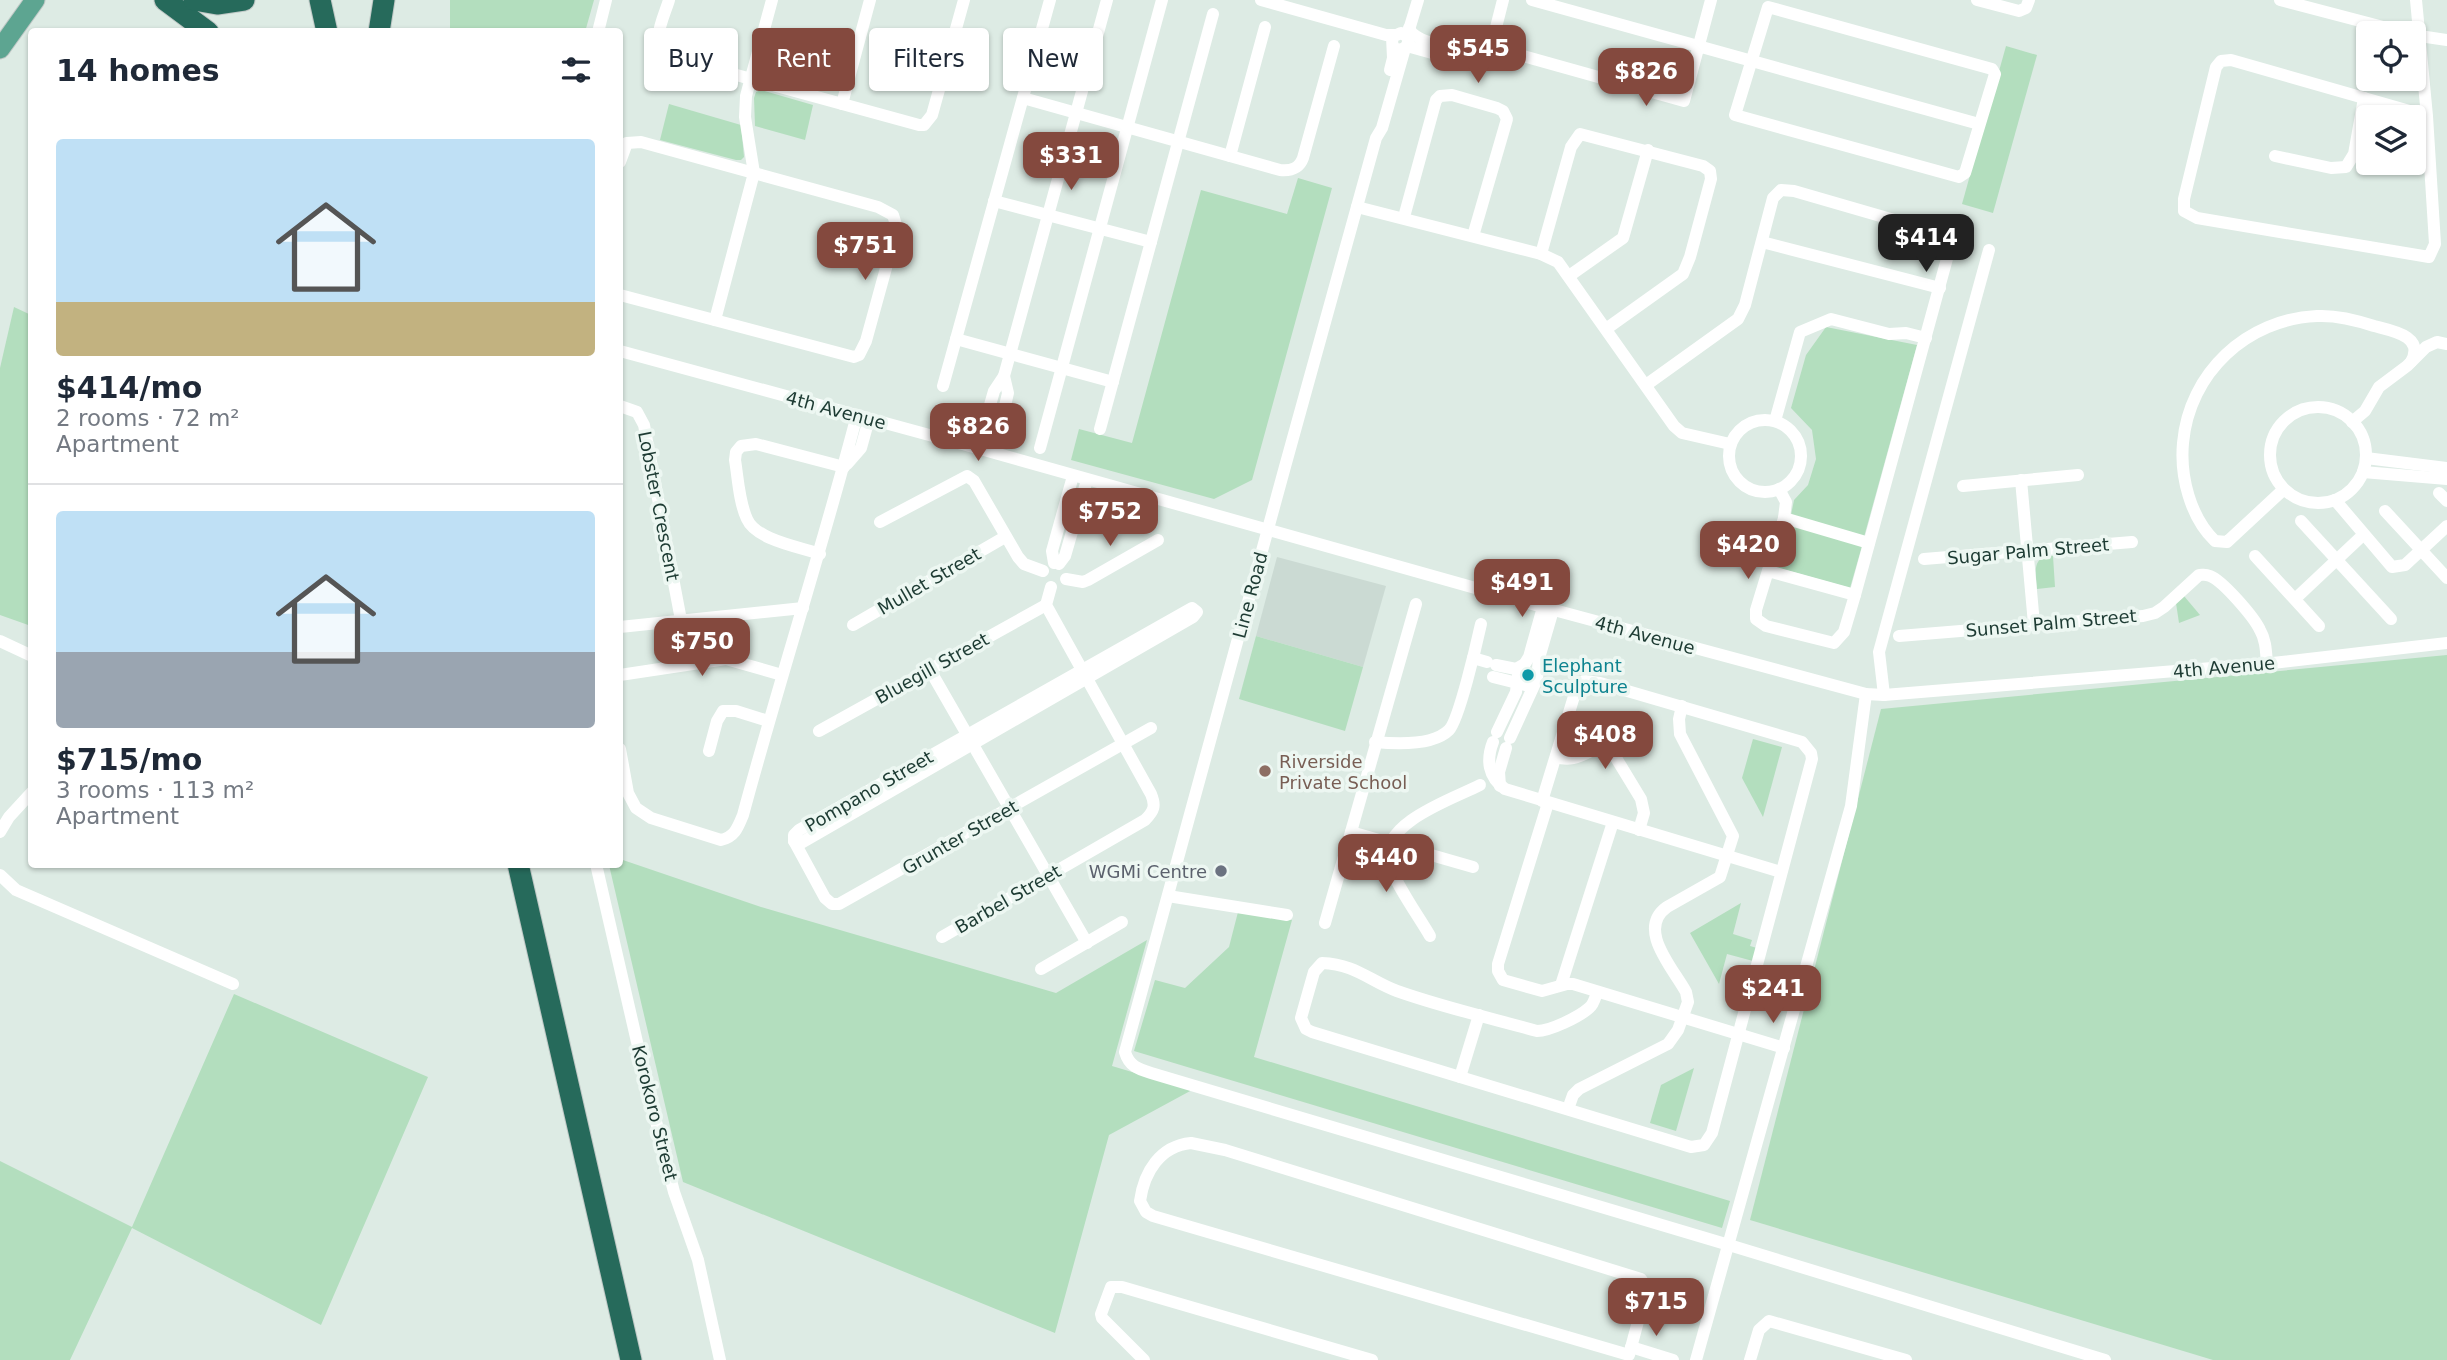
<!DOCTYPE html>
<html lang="en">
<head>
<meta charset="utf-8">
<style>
  :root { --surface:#fff; --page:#f2f2f3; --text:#1f2937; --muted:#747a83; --line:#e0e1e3; --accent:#84493e }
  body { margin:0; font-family:"DejaVu Sans",sans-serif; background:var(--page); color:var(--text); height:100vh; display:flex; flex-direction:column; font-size:26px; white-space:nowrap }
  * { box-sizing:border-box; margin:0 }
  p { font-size:23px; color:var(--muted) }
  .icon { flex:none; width:38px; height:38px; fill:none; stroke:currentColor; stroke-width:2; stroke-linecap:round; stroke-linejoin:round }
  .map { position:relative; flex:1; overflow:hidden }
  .drawer { position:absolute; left:28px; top:28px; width:595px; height:840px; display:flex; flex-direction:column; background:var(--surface); border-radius:7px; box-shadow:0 2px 5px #0004 }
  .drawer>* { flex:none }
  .banner { position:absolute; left:644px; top:28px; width:665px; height:63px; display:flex; gap:14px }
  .buttons { position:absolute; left:2356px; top:21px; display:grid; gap:14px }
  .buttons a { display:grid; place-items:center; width:70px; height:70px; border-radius:7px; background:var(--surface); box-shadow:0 2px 5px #0004; font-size:35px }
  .price { position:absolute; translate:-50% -60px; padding:0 16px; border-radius:14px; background:var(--accent); color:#fff; font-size:23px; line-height:46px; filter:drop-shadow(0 2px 4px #0008) }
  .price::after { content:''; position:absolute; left:50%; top:42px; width:21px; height:16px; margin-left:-10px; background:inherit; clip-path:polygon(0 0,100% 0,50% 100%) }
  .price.on { background:#222; color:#fff }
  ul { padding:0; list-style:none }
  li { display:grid; align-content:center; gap:14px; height:371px; padding:0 28px }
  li+li { border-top:2px solid var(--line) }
  li span { display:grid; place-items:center; height:217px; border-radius:7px; color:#555 }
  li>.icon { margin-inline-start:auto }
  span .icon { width:126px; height:126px; fill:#fffc; stroke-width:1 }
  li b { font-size:30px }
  h2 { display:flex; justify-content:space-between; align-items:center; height:84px; padding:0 28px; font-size:30px }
  .chip { padding:0 24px; border-radius:7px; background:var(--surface); box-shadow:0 2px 5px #0004; font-size:24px; line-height:63px }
  .chip.on { background:var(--accent); color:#fff }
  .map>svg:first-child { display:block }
  .built { fill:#cbdad3 }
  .green { fill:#b3debe }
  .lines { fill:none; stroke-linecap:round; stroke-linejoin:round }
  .primary-casing { stroke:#c0c8c6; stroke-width:21 }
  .highway-casing { stroke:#c0c8c6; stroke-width:23 }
  .street { stroke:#fff; stroke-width:12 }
  .primary { stroke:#5da591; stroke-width:19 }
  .highway { stroke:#266a5b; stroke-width:21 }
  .culture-dot { fill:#0f9aa8; stroke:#edf7f2; stroke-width:2.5 }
  .education-dot { fill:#8d6e63; stroke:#edf7f2; stroke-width:2.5 }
  .worship-dot { fill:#6b7280; stroke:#edf7f2; stroke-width:2.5 }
  .labels { text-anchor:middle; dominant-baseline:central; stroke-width:7; stroke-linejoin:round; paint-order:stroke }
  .street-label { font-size:18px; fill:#1d3b33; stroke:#edf7f2 }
  .culture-label { font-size:18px; fill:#0d838f; stroke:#edf7f2; text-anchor:start }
  .education-label { font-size:18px; fill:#785e54; stroke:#edf7f2; text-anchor:start }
  .worship-label { font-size:18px; fill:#5b616d; stroke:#edf7f2; text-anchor:end }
</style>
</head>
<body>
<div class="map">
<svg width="2447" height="1360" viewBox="0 0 2447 1360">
  <rect width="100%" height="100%" fill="#ddebe4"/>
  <polygon class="built" points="1277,557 1386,586 1363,667 1256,636"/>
  <g class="green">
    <polygon points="450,0 594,0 585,32 450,31"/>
    <polygon points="2006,46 2037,55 1993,213 1962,204"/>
    <polygon points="761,90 813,105 805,140 755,126 754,98 756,92"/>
    <polygon points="669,104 741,125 744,157 741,160 736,160 660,140"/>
    <polygon points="1298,178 1332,188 1252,480 1214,499 1071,460 1079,429 1132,443 1201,190 1287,214"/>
    <polygon points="14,307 31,315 31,626 0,615 0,368"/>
    <polygon points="1826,327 1917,345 1864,537 1791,515 1794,500 1808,485 1816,459 1812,430 1791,408 1806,355"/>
    <polygon points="1787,524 1862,546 1850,588 1775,567"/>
    <path d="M2053,556L2055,587L2037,589C2036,572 2031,556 2053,556Z"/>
    <polygon points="2184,596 2200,615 2179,623 2176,603"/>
    <polygon points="1256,636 1363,667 1345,731 1239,699"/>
    <polygon points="2447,655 2447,1360 2213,1360 1750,1220 1881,709"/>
    <polygon points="1753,739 1782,747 1763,817 1742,778"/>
    <polygon points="620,859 761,907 1056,993 1147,940 1112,1066 1192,1090 1109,1135 1055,1333 683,1182 609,865 620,864"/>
    <polygon points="1741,903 1733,934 1752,940 1750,946 1757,948 1753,961 1727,954 1719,984 1690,933"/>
    <polygon points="1238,912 1292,920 1254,1057 1730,1201 1722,1228 1134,1051 1155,980 1185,988 1229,947"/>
    <polygon points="234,994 428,1077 321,1325 132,1228 70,1360 0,1360 0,1161 132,1227"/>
    <polygon points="1694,1068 1676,1131 1650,1123 1661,1085"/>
  </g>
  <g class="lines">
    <g class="primary-casing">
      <polyline id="primary" points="0,49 35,0"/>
    </g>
    <g class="highway-casing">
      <g id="highway">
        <polyline points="165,0 208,32"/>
        <polyline points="194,0 217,4 244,0"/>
        <polyline points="320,0 327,32"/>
        <polyline points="379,32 384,0"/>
        <polyline points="518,864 631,1360"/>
      </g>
    </g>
    <g class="street">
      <path d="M669,0C664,17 649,44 667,56L919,125H924L932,115L964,0"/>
      <polyline points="1261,0 1386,35 1394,35"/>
      <polyline points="1532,0 1979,124"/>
      <polyline points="1977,0 2019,11 2026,8 2029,0"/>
      <polyline points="2280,0 2406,33"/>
      <polyline points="2416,0 2427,116 2435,244 2429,257 2197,218 2184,211 2184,199 2216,67 2221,61 2231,60 2427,116"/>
      <polygon points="1768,7 1992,69 1995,74 1965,173 1959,177 1735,115"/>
      <path d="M1409,28C1415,44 1454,47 1471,52"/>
      <polyline points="598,32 606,0"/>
      <polyline points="1408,33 1418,0"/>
      <polyline points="2413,35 2447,40"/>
      <polyline points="1407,46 1450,58 1491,47 1684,101 1711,0"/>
      <polyline points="1491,47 1503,0"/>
      <path d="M1405,48L1382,128L1376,138C1290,442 1210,748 1125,1052C1129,1066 1138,1069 1151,1073L1729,1245L2105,1360"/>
      <polyline points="1390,70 1393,58 1392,37 1401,33 1408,37 1408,43 1405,48 1399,50 1393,47"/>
      <path d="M1023,98L1280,170C1291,171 1299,169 1303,158L1334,46"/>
      <polyline points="842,104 870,0"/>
      <polyline points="1230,156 1265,27"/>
      <polyline points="2275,156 2331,168 2346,167 2354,154 2364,98"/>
      <polyline points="620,162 627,143 641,142 878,207 893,215 897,228 866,341 859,355 854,357 620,295"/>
      <polyline points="994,201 1151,242"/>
      <polyline points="1357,207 1541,254 1558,262 1674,426 1682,433 1730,444"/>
      <polyline points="1404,217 1436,100 1440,96 1452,95 1497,108 1503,111 1507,119 1473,236"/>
      <polyline points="1762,242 1940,288"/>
      <polyline points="1541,254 1571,147 1580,134 1703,166 1710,171 1711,179 1690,257 1683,274 1606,329"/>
      <polyline points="1569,276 1623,238 1648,150"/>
      <polyline points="715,320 754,173 745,117 746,96 772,0"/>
      <polyline points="956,339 1113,382"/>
      <polyline points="620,351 977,448 1543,607 1866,694 1884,695 2273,663 2447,643"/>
      <polyline points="1004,376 1008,393 1004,410"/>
      <polyline points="1646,385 1738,319 1745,305 1773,198 1781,190 1794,191 1946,235 1951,244 1855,595 1844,632 1834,643 1766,626 1756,619 1756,610 1784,518"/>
      <polyline points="943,386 1050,0"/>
      <polyline points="990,405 994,391 1004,376 1107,0"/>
      <polyline points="620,406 637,412 644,425 681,620"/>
      <circle cx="2318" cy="455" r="48"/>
      <circle cx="1765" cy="456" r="36"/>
      <polyline points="1775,421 1800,332 1831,319 1889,334 1906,333 1926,338"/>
      <polyline points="2352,422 2365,411 2379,387 2407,366 2426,347 2437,342 2447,344"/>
      <polyline points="1100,429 1213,14"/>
      <polyline points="977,448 987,414"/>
      <polyline points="1040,448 1162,0"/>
      <polyline points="993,452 1002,418"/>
      <polyline points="2366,458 2447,468"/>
      <polyline points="847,464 861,448 869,419"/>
      <polyline points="2363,472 2447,479"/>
      <polyline points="2021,480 2034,624"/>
      <polyline points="1963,486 2078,475"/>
      <polyline points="1779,489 1786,502 1784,518 1869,543"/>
      <path d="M2283,490L2227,542L2215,541C2190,517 2180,476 2183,443C2189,373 2247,319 2317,316C2336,315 2356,320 2374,326C2393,331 2425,336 2411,362"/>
      <polyline points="2439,493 2447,501"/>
      <polyline points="2335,500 2392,567 2405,565 2447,526"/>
      <polyline points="2385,511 2447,578"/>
      <polyline points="2301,521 2391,619"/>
      <polyline points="880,522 967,476 974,481 1018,557 1024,564 1043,571"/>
      <path d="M820,554C800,547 756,540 747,519C739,502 738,478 735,460L736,452L741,446L756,444L844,467"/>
      <polyline points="2255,556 2319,626"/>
      <polyline points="1924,559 2132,542"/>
      <polyline points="1054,563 1052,551 1073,476"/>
      <polyline points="1059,564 1065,556 1087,480"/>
      <polyline points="1768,571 1855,595"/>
      <polyline points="1066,579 1083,582 1088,580 1158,540"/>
      <polyline points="2295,599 2363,535"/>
      <polygon points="1192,608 1197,612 1193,617 827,828 801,843 794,841 794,835 799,830"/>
      <polyline points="853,625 1005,537"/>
      <polyline points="620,627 803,608"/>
      <path d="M1899,636L2143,616L2155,613L2164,607L2199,575C2204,575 2205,574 2210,576C2223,581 2254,617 2260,630C2266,640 2266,652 2267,664"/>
      <polyline points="0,641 32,656"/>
      <polyline points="1473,658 1487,662"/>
      <polyline points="1496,665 1516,669 1523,665"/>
      <polyline points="930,670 1087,943"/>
      <polyline points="620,675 726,659 782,675"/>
      <polyline points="1493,677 1525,685"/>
      <polyline points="1884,695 1879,652 1989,250"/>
      <polyline points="819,731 1046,605"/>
      <polyline points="1497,732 1516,692 1518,675 1529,657 1543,607"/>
      <polyline points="1510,738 1537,679 1539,658 1553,610"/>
      <path d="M1375,742C1396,744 1433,746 1449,730C1459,720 1477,642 1481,624"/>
      <path d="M1493,742C1486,760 1488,777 1505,789L1781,872"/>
      <path d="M620,749L628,793L636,808L651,818L721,840C735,837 738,827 743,815C779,681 822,549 857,415"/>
      <polyline points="709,751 717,721 723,711 736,711 768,721"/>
      <path d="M1556,757C1580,765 1590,744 1610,748L1641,799L1644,813L1639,830"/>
      <polyline points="1500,786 1499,772 1506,748"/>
      <path d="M1542,801L1575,693L1584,681L1600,683L1802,742L1811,753L1812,759L1712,1133L1704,1145L1691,1147L1312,1032L1306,1029L1301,1018L1314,972L1322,963C1355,964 1370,981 1397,991C1442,1007 1490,1018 1537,1031C1550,1031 1579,1017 1589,1008C1594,1004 1595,998 1597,992"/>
      <polyline points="1548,803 1498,964 1498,971 1503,980 1542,991 1567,984 1573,984 1784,1048"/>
      <polyline points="0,832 9,817 32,792"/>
      <polyline points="1351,832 1473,867"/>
      <polyline points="794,841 825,898 832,904 839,904 1151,728"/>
      <polyline points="596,864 649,1094 674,1192 698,1260 720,1360"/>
      <polyline points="0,875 16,890 233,984"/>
      <polyline points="1168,896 1287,915"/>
      <polyline points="1325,923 1416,604"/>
      <path d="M1430,936C1419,917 1392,879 1388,860C1382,822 1453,799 1480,785"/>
      <path d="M942,937L1145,820C1154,811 1156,806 1151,794L1046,605L1051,587"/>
      <polyline points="1041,969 1122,922"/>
      <polyline points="1561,985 1613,822"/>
      <polyline points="1460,1077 1479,1015"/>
      <path d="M1568,1109L1573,1095L1579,1089L1668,1044L1678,1030L1688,1002L1686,992C1673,968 1636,929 1667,907L1720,877L1733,836L1680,734L1679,719L1682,706"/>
      <path d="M1191,1143L1225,1150L1641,1279L1647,1288L1629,1355L1153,1216L1146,1212L1140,1201C1144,1172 1160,1146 1191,1143Z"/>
      <polyline points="1631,1347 1673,1360"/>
      <polyline points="1144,1360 1102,1318 1101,1314 1111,1287 1122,1287 1372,1360"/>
      <polyline points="1696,1360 1851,806 1866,694"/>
      <polyline points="1750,1360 1759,1330 1769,1321 1906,1360"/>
    </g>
    <use href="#primary" class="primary"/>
    <use href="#highway" class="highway"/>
  </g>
  <circle class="culture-dot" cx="1528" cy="675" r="7"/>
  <circle class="education-dot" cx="1265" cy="771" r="7"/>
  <circle class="worship-dot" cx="1221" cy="871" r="7"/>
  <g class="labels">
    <g class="street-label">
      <text transform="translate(836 410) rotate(15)">4th Avenue</text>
      <text transform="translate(659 506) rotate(79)">Lobster Crescent</text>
      <text transform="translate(2028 551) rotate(-5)">Sugar Palm Street</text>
      <text transform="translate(929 581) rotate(-30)">Mullet Street</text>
      <text transform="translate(1250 595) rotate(-75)">Line Road</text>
      <text transform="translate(2051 623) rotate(-5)">Sunset Palm Street</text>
      <text transform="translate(1645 635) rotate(15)">4th Avenue</text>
      <text transform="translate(2224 667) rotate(-5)">4th Avenue</text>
      <text transform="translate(932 668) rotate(-29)">Bluegill Street</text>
      <text transform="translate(869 791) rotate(-30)">Pompano Street</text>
      <text transform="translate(960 837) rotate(-30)">Grunter Street</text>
      <text transform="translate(1008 899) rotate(-30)">Barbel Street</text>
      <text transform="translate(655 1113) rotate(76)">Korokoro Street</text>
    </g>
    <g class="culture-label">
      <text x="1542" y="665">Elephant<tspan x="1542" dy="21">Sculpture</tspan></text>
    </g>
    <g class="education-label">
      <text x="1279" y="761">Riverside<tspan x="1279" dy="21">Private School</tspan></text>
    </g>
    <g class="worship-label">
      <text x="1207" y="871">WGMi Centre</text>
    </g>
  </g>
</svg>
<div class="buttons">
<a><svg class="icon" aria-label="locate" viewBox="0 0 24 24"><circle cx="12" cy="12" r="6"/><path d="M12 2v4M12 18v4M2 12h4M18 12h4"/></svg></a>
<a><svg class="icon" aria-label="layers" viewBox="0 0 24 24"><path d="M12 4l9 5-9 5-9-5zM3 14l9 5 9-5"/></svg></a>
</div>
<b class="price" style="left:1478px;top:85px">$545</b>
<b class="price" style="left:1646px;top:108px">$826</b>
<b class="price" style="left:1071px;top:192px">$331</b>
<b class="price on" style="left:1926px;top:274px">$414</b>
<b class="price" style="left:865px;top:282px">$751</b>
<b class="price" style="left:978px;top:463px">$826</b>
<b class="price" style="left:1110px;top:548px">$752</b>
<b class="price" style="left:1748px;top:581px">$420</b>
<b class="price" style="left:1522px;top:619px">$491</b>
<b class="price" style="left:702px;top:678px">$750</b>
<b class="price" style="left:1605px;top:771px">$408</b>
<b class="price" style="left:1386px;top:894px">$440</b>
<b class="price" style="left:1773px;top:1025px">$241</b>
<b class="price" style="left:1656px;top:1338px">$715</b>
<div class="banner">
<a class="chip">Buy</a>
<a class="chip on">Rent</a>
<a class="chip">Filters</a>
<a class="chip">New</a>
</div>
<section class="drawer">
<h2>14 homes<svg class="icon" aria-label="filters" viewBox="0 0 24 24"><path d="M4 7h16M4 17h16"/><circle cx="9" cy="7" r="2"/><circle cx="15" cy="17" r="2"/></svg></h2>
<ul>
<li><span style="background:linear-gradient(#bfe0f5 75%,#c2b280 0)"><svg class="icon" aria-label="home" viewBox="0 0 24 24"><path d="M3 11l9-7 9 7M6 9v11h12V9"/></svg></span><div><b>$414/mo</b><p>2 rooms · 72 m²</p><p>Apartment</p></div></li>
<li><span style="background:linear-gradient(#bfe0f5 65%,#9aa5b1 0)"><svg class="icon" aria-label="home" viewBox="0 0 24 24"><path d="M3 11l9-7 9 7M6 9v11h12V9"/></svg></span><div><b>$715/mo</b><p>3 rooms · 113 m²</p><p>Apartment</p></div></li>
</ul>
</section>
</div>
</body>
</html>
